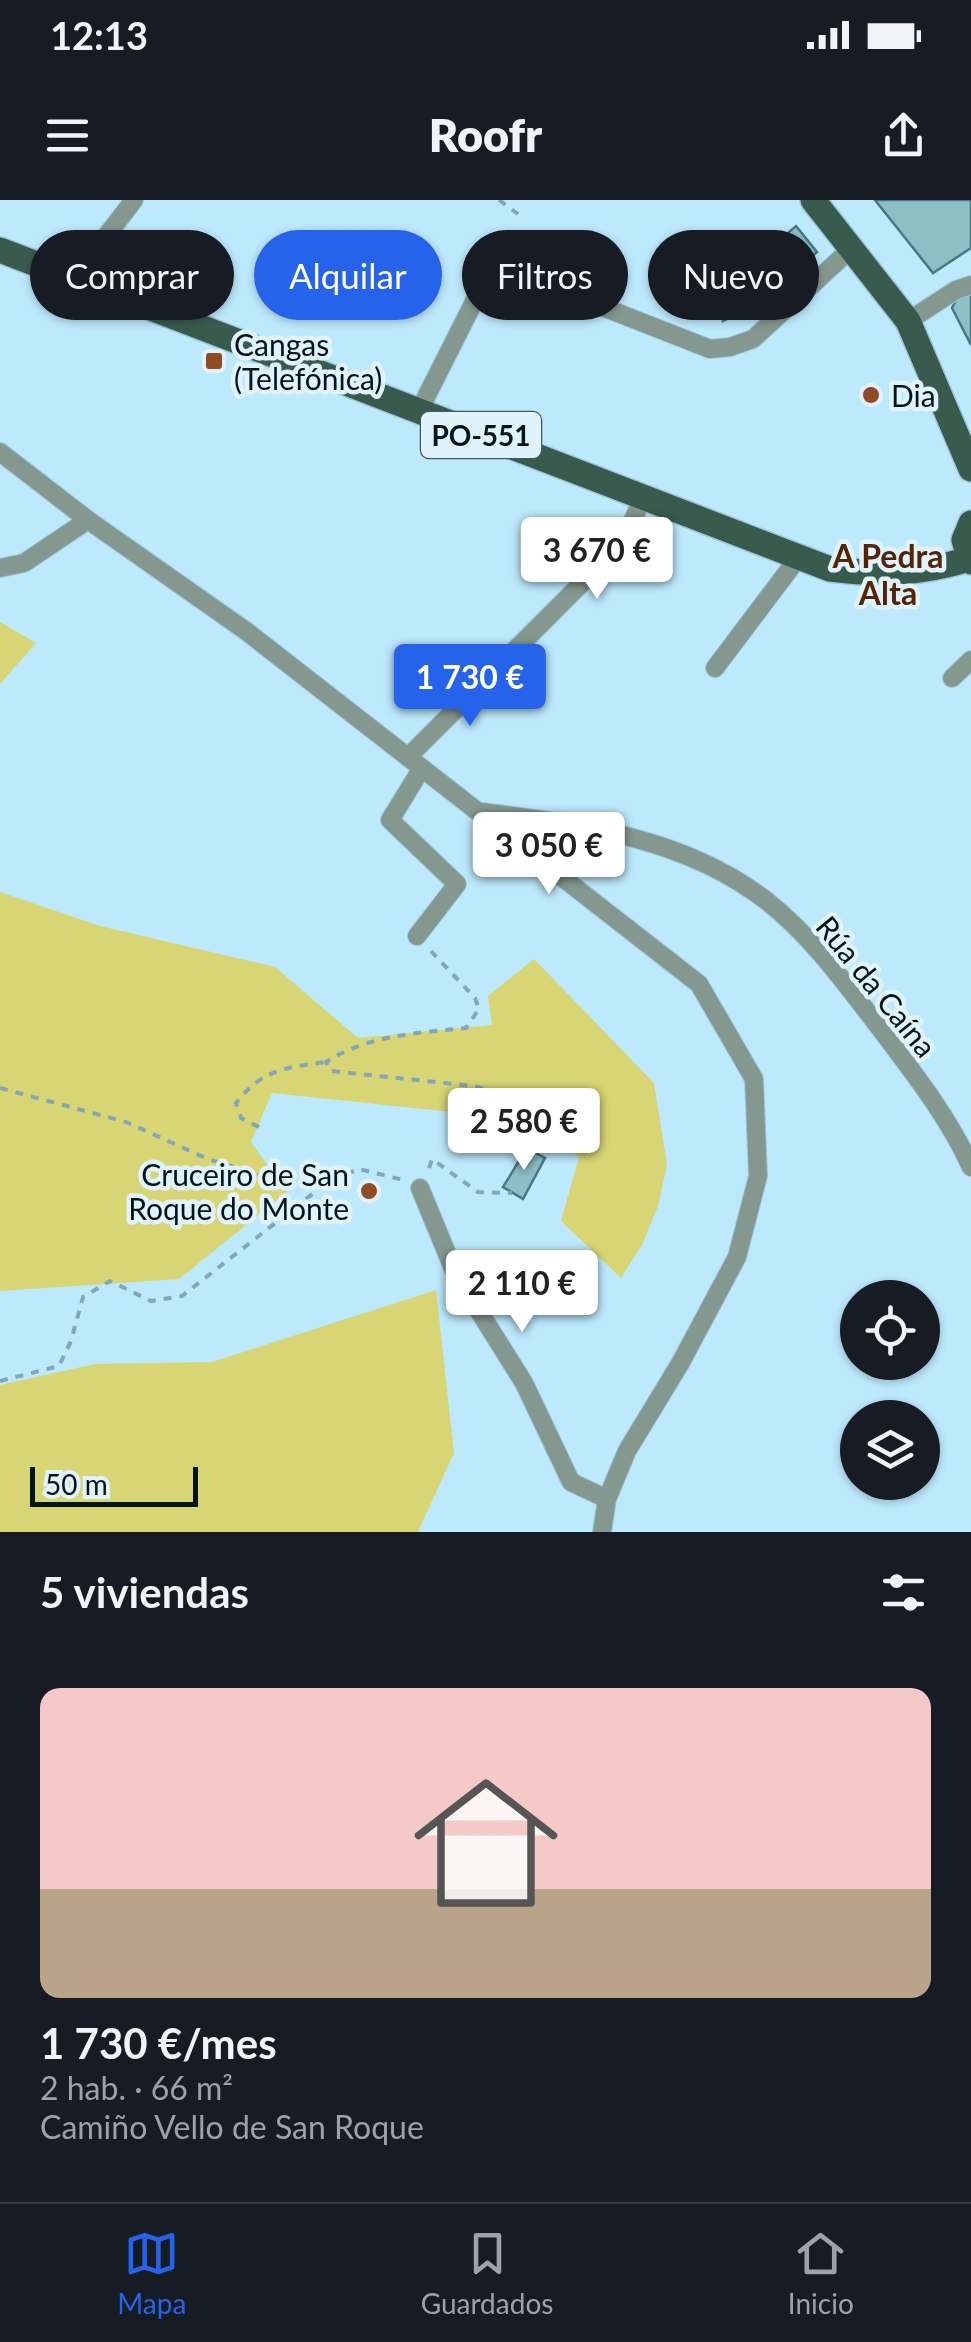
<!DOCTYPE html>
<html lang="es">
<head>
<meta charset="utf-8">
<style>
  :root { --surface:#171b24; --page:#20242c; --text:#f1f3f6; --muted:#9ea1a6; --line:#363941; --accent:#2563eb }
  body { margin:0; font-family:Lato,sans-serif; background:var(--page); color:var(--text); height:100vh; display:flex; flex-direction:column; font-size:38px; white-space:nowrap }
  * { box-sizing:border-box; margin:0 }
  p { font-size:32px; color:var(--muted) }
  .icon { flex:none; width:55px; height:55px; fill:none; stroke:currentColor; stroke-width:2; stroke-linecap:round; stroke-linejoin:round }
  .map { position:relative; height:1332px; overflow:hidden }
  .side { display:flex; flex-direction:column; background:var(--surface); flex:1 }
  .side>* { flex:none }
  .top-card { position:absolute; left:30px; top:30px; width:912px; height:90px; display:flex; gap:20px }
  .buttons { position:absolute; left:840px; top:1080px; display:grid; gap:20px }
  .buttons a { display:grid; place-items:center; width:100px; height:100px; border-radius:50%; background:var(--surface); box-shadow:0 2px 8px #0004; font-size:50px }
  .scale { position:absolute; left:30px; bottom:25px; width:168px; box-sizing:border-box; padding-left:10px; border:5px solid #04141b; border-top:0; font-size:28px; line-height:35px; white-space:nowrap; color:#04141b; -webkit-text-stroke:8px #e0f2fa; paint-order:stroke }
  .price { position:absolute; translate:-50% -85px; padding:0 22px; border-radius:10px; background:#fff; color:#222; font-size:32px; line-height:65px; filter:drop-shadow(0 2px 5px #0008) }
  .price::after { content:''; position:absolute; left:50%; top:60px; width:30px; height:22px; margin-left:-15px; background:inherit; clip-path:polygon(0 0,100% 0,50% 100%) }
  .price.selected { background:var(--accent); color:#fff }
  ul { padding:0; list-style:none }
  li { display:grid; align-content:center; gap:20px; height:530px; padding:0 40px }
  li span { display:grid; place-items:center; height:310px; border-radius:20px; color:#555 }
  li>.icon { margin-inline-start:auto }
  span .icon { width:180px; height:180px; fill:#fffc; stroke-width:1 }
  li b { font-size:42px }
  h2 { display:flex; justify-content:space-between; align-items:center; height:120px; padding:0 40px; font-size:42px }
  .chip { padding:0 35px; border-radius:45px; background:var(--surface); box-shadow:0 2px 8px #0004; font-size:35px; line-height:90px }
  .chip.selected { background:var(--accent); color:#fff }
  .status { display:flex; justify-content:space-between; align-items:center; height:70px; padding:0 50px; background:var(--surface); direction:ltr }
  .status svg { height:28px; fill:currentColor }
  header { display:flex; justify-content:space-between; align-items:center; height:130px; padding:0 40px; background:var(--surface); font-size:45px; font-weight:800 }
  .tab-bar { display:flex; justify-content:space-around; align-items:center; height:140px; border-top:2px solid var(--line); background:var(--surface); font-size:28px; color:var(--muted) }
  .tab-bar a { display:grid; justify-items:center; gap:5px }
  .tab-bar .selected { color:var(--accent) }
  .map>svg:first-child { display:block }
  .green { fill:#d7d574 }
  .building { fill:#8dbfc6; stroke:#487980; stroke-width:2.5 }
  .lines { fill:none; stroke-linecap:round; stroke-linejoin:round }
  .street-casing { stroke:#9fc7d9; stroke-width:20 }
  .primary-casing { stroke:#9fc7d9; stroke-width:28 }
  .path { stroke:#84a7b7; stroke-width:4; stroke-dasharray:8 8; stroke-linecap:butt }
  .street { stroke:#859890; stroke-width:18 }
  .primary { stroke:#395b4e; stroke-width:25 }
  .poi-dot { fill:#924c24; stroke:#e0f2fa; stroke-width:4 }
  .labels { text-anchor:middle; dominant-baseline:central; stroke-width:9; stroke-linejoin:round; paint-order:stroke }
  .shield { fill:#e0f2fa; stroke:#46575e; stroke-width:2.5 }
  .shield-label { font-size:28px; font-weight:bold; fill:#04141b }
  .poi-label { font-size:30px; fill:#04141b; stroke:#e0f2fa; text-anchor:start }
  .street-label { font-size:30px; fill:#04141b; stroke:#e0f2fa }
  .neighbourhood-label { font-size:32px; font-weight:bold; fill:#532407; stroke:#e0f2fa }
</style>
</head>
<body>
<div class="status"><b>12:13</b><svg viewBox="0 0 49 12"><path d="M0 12V9h3v3zM5 12V6h3v6zM10 12V3h3v9zM15 12V0h3v12zM26 1h20v11H26zM47 4h2v5h-2z"/></svg></div>
<header><svg class="icon" aria-label="menu" viewBox="0 0 24 24"><path d="M4 6h16M4 12h16M4 18h16"/></svg>Roofr<svg class="icon" aria-label="share" viewBox="0 0 24 24"><path d="M12 15V3M7 8l5-5 5 5M5 13v7h14v-7"/></svg></header>
<div class="map">
<svg width="971" height="1332" viewBox="0 0 971 1332">
  <rect width="100%" height="100%" fill="#bde9fd"/>
  <g class="green">
    <polygon points="0,422 36,443 0,484"/>
    <polygon points="0,692 100,726 275,767 358,838 492,825 488,796 534,759 654,883 667,965 658,1006 642,1045 621,1078 561,1021 579,957 544,928 480,915 272,893 251,942 287,992 179,1079 0,1091"/>
    <polygon points="436,1090 454,1253 418,1332 0,1332 0,1185 95,1164 212,1162"/>
  </g>
  <g class="building">
    <polygon points="875,0 971,0 971,48 933,73"/>
    <polygon points="796,26 817,52 754,106 723,121 722,59 756,61"/>
    <polygon points="971,91 971,145 952,108 958,96"/>
    <polygon points="527,948 545,958 523,999 503,987"/>
  </g>
  <g class="lines">
    <g class="street-casing">
      <g id="street">
        <polyline points="73,79 134,0"/>
        <polyline points="908,121 956,90 971,85"/>
        <path d="M419,211L479,92C499,74 513,76 539,82L710,149L730,147L753,139L853,47"/>
        <polyline points="0,252 88,320 246,431 699,784 754,879 758,976 737,1057 681,1162 627,1251 607,1299 602,1332"/>
        <polyline points="0,368 24,363 88,320"/>
        <polyline points="715,468 798,358"/>
        <polyline points="952,478 971,460"/>
        <polyline points="408,557 623,342 642,300"/>
        <path d="M482,612C581,624 687,638 768,702C812,737 845,783 879,827C912,871 948,916 971,967"/>
        <polyline points="417,736 457,684 390,620 422,568"/>
        <polyline points="420,988 455,1073 524,1183 571,1282 607,1299"/>
      </g>
    </g>
    <g class="primary-casing">
      <g id="primary">
        <polyline points="813,0 908,121 971,269"/>
        <path d="M0,50L830,369C879,375 921,374 969,359"/>
        <polyline points="971,323 964,340 971,362"/>
      </g>
    </g>
    <g class="path">
      <polyline points="499,0 518,14"/>
      <path d="M431,751L475,798L479,809L466,828C418,833 368,835 326,862L331,871L473,886L520,898L526,908L518,915L479,924"/>
      <polyline points="0,888 126,922 208,959 279,981 329,981"/>
      <path d="M259,927L241,918L236,903C263,869 284,868 326,862"/>
      <polyline points="429,968 432,959 478,992 512,993"/>
      <polyline points="0,1181 59,1166 71,1141 83,1097 110,1081 151,1101 182,1096 329,981 359,969 403,980"/>
    </g>
    <use href="#street" class="street"/>
    <use href="#primary" class="primary"/>
  </g>
  <g class="poi-dot">
    <rect x="204" y="151" width="20" height="20" rx="5"/>
    <circle cx="871" cy="195" r="10"/>
    <circle cx="369" cy="991" r="10"/>
  </g>
  <g class="labels">
    <rect class="shield" x="421" y="212" width="120" height="46" rx="8"/>
    <g class="shield-label">
      <text x="481" y="235">PO-551</text>
    </g>
    <g class="poi-label">
      <text x="234" y="144">Cangas<tspan x="234" dy="34">(Telefónica)</tspan></text>
      <text x="891" y="195">Dia</text>
      <text x="349" y="974" text-anchor="end">Cruceiro de San<tspan x="349" dy="34">Roque do Monte</tspan></text>
    </g>
    <g class="street-label">
      <text transform="translate(877 786) rotate(51)">Rúa da Caína</text>
    </g>
    <g class="neighbourhood-label">
      <text x="888" y="355">A Pedra<tspan x="888" dy="37">Alta</tspan></text>
    </g>
  </g>
</svg>
<div class="buttons">
<a><svg class="icon" aria-label="locate" viewBox="0 0 24 24"><circle cx="12" cy="12" r="6"/><path d="M12 2v4M12 18v4M2 12h4M18 12h4"/></svg></a>
<a><svg class="icon" aria-label="layers" viewBox="0 0 24 24"><path d="M12 4l9 5-9 5-9-5zM3 14l9 5 9-5"/></svg></a>
</div>
<div class="scale">50 m</div>
<b class="price" style="left:597px;top:402px">3 670 €</b>
<b class="price selected" style="left:470px;top:529px">1 730 €</b>
<b class="price" style="left:549px;top:697px">3 050 €</b>
<b class="price" style="left:524px;top:973px">2 580 €</b>
<b class="price" style="left:522px;top:1135px">2 110 €</b>
<div class="top-card">
<a class="chip">Comprar</a>
<a class="chip selected">Alquilar</a>
<a class="chip">Filtros</a>
<a class="chip">Nuevo</a>
</div>
</div>
<section class="side">
<h2>5 viviendas<svg class="icon" aria-label="filters" viewBox="0 0 24 24"><path d="M4 7h16M4 17h16"/><circle cx="9" cy="7" r="2"/><circle cx="15" cy="17" r="2"/></svg></h2>
<ul>
<li><span style="background:linear-gradient(#f6c9c9 65%,#b9a48a 0)"><svg class="icon" aria-label="home" viewBox="0 0 24 24"><path d="M3 11l9-7 9 7M6 9v11h12V9"/></svg></span><div><b>1 730 €/mes</b><p>2 hab. · 66 m²</p><p>Camiño Vello de San Roque</p></div></li>
</ul>
</section>
<nav class="tab-bar">
<a class="selected"><svg class="icon" aria-label="map" viewBox="0 0 24 24"><path d="M3 6l6-2 6 2 6-2v14l-6 2-6-2-6 2zM9 4v14M15 6v14"/></svg>Mapa</a>
<a><svg class="icon" aria-label="saved" viewBox="0 0 24 24"><path d="M7 4h10v16l-5-4-5 4z"/></svg>Guardados</a>
<a><svg class="icon" aria-label="home" viewBox="0 0 24 24"><path d="M3 11l9-7 9 7M6 9v11h12V9"/></svg>Inicio</a>
</nav>
</body>
</html>
